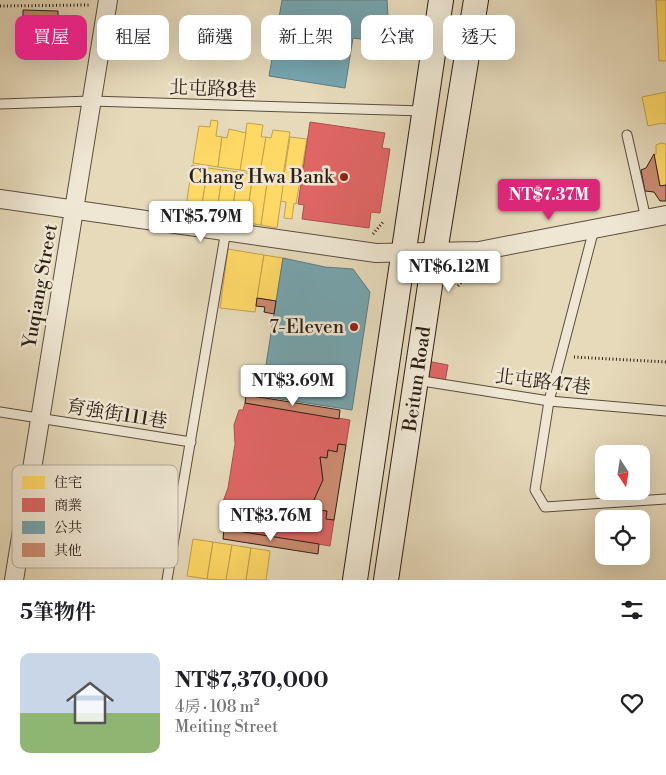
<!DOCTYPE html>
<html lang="zh-TW">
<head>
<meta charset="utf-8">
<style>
  :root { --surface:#fff; --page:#f6f6f6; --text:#202124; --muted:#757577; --line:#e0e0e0; --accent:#db2777 }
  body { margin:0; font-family:"Libre Bodoni","Noto Serif TC",serif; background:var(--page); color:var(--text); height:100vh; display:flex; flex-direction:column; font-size:19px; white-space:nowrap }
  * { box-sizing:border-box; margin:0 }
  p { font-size:16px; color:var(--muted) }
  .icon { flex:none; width:28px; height:28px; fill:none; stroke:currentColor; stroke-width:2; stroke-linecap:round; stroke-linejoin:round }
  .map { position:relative; height:580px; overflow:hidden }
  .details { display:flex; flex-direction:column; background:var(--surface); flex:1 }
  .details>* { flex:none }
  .hud { position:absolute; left:15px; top:15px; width:636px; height:45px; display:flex; gap:10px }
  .needle { width:32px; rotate:168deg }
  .fabs { position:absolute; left:595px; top:445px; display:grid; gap:10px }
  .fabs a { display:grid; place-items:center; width:55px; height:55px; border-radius:10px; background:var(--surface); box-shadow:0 5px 20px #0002; font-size:25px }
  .price { position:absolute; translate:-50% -42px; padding:0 11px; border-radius:5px; background:#fff; color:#222; font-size:16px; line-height:32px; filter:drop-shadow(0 1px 2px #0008) }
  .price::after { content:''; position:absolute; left:50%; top:30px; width:15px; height:11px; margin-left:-8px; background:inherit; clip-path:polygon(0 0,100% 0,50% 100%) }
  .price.active { background:var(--accent); color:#fff }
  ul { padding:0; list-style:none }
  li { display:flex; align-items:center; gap:15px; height:125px; padding:0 20px }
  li+li { border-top:1px solid var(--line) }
  li span { display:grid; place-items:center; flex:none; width:140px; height:100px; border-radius:10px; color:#555 }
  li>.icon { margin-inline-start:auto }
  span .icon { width:60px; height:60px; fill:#fffc; stroke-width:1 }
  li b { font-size:21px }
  h2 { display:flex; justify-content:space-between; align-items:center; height:60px; padding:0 20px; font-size:21px }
  .pill { padding:0 18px; border-radius:10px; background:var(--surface); box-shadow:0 5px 20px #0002; font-size:18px; line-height:45px }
  .pill.active { background:var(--accent); color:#fff }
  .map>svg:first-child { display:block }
  .homes { fill:#ffd966; stroke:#c0a14e }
  .shops { fill:#e06666; stroke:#aa504e }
  .public { fill:#76a5af; stroke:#607c81 }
  .building { fill:#cd8c72; stroke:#2d1e16 }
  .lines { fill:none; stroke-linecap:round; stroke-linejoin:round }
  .lane-casing { stroke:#5b4d3f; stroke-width:11 }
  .street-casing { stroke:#5b4d3f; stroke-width:20 }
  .secondary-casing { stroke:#2d1e16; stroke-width:26 }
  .path { stroke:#2d1e16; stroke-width:3; stroke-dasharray:1 2.5; stroke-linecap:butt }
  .lane { stroke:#efe7d3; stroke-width:9 }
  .street { stroke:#efe7d3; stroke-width:18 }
  .secondary { stroke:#efe7d3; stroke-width:24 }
  .poi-dot { fill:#8f2418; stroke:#efe7d3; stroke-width:2 }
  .labels { text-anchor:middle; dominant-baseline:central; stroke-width:5; stroke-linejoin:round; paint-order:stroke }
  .street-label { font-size:19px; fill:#2d1e16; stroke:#efe7d3 }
  .poi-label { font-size:19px; fill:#2d1e16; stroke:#efe7d3; text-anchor:end }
  .key { fill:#efe7d3; stroke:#b5ab9a; stroke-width:1 }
  .key-label { font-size:14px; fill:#2d1e16 }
</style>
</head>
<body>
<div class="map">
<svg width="666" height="580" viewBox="0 0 666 580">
  <rect width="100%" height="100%" fill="#e6dabb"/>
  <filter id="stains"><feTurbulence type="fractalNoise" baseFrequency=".004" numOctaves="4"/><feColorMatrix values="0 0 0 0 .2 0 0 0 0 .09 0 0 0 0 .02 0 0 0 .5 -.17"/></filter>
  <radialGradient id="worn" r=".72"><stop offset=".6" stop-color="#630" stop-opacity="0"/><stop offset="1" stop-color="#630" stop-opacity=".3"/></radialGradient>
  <g class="homes">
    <polygon points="656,0 666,0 666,61 659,61"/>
    <polygon points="666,92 666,124 662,123 648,126 642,97"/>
    <polygon points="211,120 218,121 216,136 222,137 218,167 193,163 199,126 210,127"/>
    <polygon points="247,123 263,125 261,137 266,137 260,173 240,170"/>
    <polygon points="229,129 246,133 240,170 218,167 222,137 227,138"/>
    <polygon points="273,130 290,132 283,176 260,173 266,137 271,138"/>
    <polygon points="290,137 307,139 296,204 294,203 292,219 284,218 286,202 280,201"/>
    <polygon points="661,143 666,144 666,185 660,186 654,154 656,154 656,145"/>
    <polygon points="192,165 208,168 200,216 185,214"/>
    <polygon points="208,168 223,170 216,218 200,216"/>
    <polygon points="223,170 238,172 231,220 216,218"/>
    <polygon points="238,172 253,174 246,223 231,220"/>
    <polygon points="253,174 268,177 261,225 246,223"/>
    <polygon points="268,177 284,179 277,228 261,225"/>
    <polygon points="228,249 264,255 255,312 220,308"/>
    <polygon points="264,255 283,258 276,301 257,298"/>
    <polygon points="193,539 213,542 207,579 187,576"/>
    <polygon points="213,542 232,545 226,580 207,579"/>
    <polygon points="232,545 251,548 246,580 226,580"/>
    <polygon points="251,548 270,551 266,580 246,580"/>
  </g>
  <g class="shops">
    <polygon points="310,122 385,133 382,148 390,149 380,213 371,212 369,228 302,219 304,205 298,204"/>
    <polygon points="427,361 448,365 445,382 424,380"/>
    <polygon points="245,403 350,420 346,445 338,444 337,452 328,450 327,458 320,457 323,480 313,502 320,503 319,510 327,511 326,519 334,520 330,546 224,529 221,507 228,488 235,444 234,425 239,410 243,410"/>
  </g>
  <g class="public">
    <polygon points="282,0 387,0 388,16 379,33 377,32 375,41 353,38 345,88 269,76"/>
    <polygon points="283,258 325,267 353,269 370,292 352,410 261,396"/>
  </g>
  <g class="building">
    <polygon points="23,10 58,11 58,26 23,25"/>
    <polygon points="654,154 660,186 666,185 666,201 660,201 654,192 645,191 641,170 646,168"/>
    <polygon points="257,298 276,301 274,314 264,312 265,307 256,306"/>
    <polygon points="244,382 263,384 261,396 242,393"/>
    <polygon points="246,395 340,410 339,419 245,403"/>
    <polygon points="338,444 346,445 334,520 326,519 327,511 319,510 320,503 313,502 323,480 320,457 327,458 328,450 337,452"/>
    <polygon points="224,529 319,544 318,554 223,539"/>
  </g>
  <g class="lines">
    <g class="lane-casing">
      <g id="lane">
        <polyline points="0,104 91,101 424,111"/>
        <polyline points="627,135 646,219"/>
        <polyline points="594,229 549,401 535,490 545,507 666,499"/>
        <polyline points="416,380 549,401 666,411"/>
        <polyline points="0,412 191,442"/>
        <polyline points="167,580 226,230"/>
      </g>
    </g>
    <g class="street-casing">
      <g id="street">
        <polyline points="0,199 376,253 479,251 666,215"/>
        <polyline points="14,580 108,0"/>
      </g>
    </g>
    <g class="secondary-casing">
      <g id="secondary">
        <polyline points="355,580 441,0"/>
        <polyline points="386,580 435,252 476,0"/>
      </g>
    </g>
    <g class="path">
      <polyline points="0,6 89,5"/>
      <polyline points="373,234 384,221"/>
      <polyline points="458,286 473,270"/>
      <polyline points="574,357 666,362"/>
    </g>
    <use href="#lane" class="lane"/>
    <use href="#street" class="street"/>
    <use href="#secondary" class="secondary"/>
  </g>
  <g class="poi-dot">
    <circle cx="344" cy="177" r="5"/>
    <circle cx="354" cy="327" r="5"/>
  </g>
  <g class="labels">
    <g class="street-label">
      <text transform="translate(213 89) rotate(2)">北屯路8巷</text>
      <text transform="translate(40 286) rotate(-80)">Yuqiang Street</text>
      <text transform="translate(417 379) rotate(-82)">Beitun Road</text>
      <text transform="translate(543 382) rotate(7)">北屯路47巷</text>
      <text transform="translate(117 414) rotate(9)">育強街111巷</text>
    </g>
    <g class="poi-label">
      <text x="334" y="177">Chang Hwa Bank</text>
      <text x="344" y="327">7-Eleven</text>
    </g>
  </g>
  <rect x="12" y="465" width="166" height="103" rx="8" class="key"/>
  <rect x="22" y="476" width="23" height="13" fill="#ffd966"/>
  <rect x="22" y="498" width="23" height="14" fill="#e06666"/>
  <rect x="22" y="521" width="23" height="13" fill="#76a5af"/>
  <rect x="22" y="543" width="23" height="14" fill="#cd8c72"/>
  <g class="key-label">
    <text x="54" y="487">住宅</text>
    <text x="54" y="510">商業</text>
    <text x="54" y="532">公共</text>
    <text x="54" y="555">其他</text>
  </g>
  <rect width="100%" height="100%" filter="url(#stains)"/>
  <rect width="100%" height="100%" fill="url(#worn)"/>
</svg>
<div class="fabs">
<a><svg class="needle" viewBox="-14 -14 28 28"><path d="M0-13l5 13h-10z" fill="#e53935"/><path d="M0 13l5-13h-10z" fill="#757577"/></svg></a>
<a><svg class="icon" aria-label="locate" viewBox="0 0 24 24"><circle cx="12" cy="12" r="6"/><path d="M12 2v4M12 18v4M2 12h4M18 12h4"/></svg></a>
</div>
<b class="price active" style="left:549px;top:221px">NT$7.37M</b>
<b class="price" style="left:201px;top:243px">NT$5.79M</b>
<b class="price" style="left:449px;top:293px">NT$6.12M</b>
<b class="price" style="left:293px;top:407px">NT$3.69M</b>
<b class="price" style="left:271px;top:542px">NT$3.76M</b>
<div class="hud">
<a class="pill active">買屋</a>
<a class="pill">租屋</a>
<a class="pill">篩選</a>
<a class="pill">新上架</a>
<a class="pill">公寓</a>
<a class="pill">透天</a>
</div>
</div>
<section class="details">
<h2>5筆物件<svg class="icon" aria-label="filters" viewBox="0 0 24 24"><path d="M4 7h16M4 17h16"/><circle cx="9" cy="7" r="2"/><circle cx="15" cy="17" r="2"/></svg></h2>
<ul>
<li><span style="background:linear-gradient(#c9d6e8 60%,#8fb573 0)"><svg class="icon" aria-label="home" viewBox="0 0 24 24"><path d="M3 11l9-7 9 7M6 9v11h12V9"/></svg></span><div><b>NT$7,370,000</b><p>4房 · 108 m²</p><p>Meiting Street</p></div><svg class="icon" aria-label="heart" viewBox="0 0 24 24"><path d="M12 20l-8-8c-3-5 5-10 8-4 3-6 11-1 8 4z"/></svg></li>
</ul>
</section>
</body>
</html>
